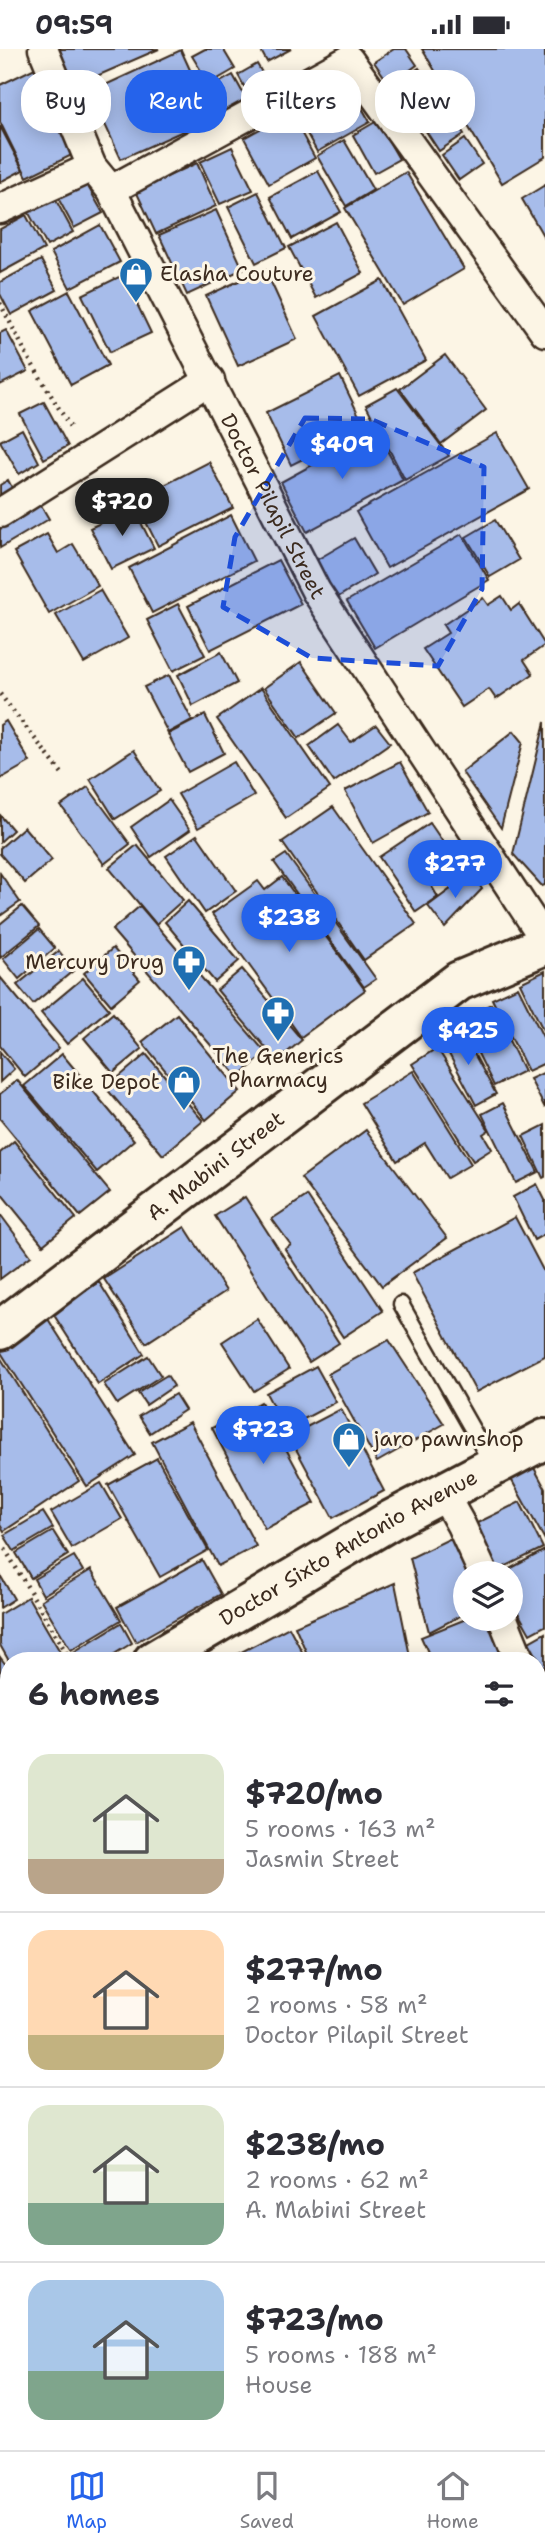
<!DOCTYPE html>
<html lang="en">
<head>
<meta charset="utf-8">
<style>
  :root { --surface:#fff; --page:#f2f2f3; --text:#2b2b33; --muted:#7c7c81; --line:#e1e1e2; --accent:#2563eb }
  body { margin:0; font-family:"Shantell Sans",sans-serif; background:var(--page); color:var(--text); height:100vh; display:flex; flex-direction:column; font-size:26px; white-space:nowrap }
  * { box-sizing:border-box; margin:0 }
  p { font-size:23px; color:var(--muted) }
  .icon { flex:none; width:38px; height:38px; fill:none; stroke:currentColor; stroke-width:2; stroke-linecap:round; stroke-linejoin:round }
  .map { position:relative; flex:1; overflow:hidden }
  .side { position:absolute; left:0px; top:1603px; width:546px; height:798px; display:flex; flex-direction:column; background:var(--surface); border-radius:28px 28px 0 0; box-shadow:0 4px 18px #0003 }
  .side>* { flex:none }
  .banner { position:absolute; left:21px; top:21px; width:504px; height:63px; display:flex; gap:14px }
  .tools { position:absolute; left:453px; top:1512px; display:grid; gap:14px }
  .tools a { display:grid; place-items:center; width:70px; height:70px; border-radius:50%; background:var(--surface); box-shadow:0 4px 18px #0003; font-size:35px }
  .price { position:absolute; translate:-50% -60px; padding:0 16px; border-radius:24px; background:var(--accent); color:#fff; font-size:23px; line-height:46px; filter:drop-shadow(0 2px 4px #0008) }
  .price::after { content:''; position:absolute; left:50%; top:42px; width:21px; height:16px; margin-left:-10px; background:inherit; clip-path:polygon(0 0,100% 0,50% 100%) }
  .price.active { background:#222; color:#fff }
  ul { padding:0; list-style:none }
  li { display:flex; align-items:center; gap:21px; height:175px; padding:0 28px }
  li+li { border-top:2px solid var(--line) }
  li span { display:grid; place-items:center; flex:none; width:196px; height:140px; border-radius:21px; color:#555 }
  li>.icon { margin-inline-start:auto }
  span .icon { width:84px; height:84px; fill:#fffc; stroke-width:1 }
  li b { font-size:30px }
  h2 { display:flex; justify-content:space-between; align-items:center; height:84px; padding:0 28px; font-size:30px }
  .pill { padding:0 24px; border-radius:28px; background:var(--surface); box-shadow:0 4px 18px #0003; font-size:24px; line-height:63px }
  .pill.active { background:var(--accent); color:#fff }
  .status { display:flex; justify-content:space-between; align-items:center; height:49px; padding:0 35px; background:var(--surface); direction:ltr }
  .status svg { height:19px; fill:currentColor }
  .menu { display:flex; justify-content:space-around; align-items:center; height:98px; border-top:2px solid var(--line); background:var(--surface); font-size:19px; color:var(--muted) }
  .menu a { display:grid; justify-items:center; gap:4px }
  .menu .active { color:var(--accent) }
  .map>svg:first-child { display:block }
  .green { fill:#a3e9b6; stroke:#6f8a6a; stroke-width:2 }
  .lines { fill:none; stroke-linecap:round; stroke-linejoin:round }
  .river { stroke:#8dc9ed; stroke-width:66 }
  .building { fill:#a7bcea; stroke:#3b2a1e; stroke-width:2 }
  .service-casing { stroke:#3b2a1e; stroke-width:19 }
  .minor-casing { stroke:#3b2a1e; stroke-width:33 }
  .secondary-casing { stroke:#3b2a1e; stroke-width:44 }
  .path { stroke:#3b2a1e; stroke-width:4.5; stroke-dasharray:2 5; stroke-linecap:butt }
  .service { stroke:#fcf5e5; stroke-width:14 }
  .minor { stroke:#fcf5e5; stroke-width:28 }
  .secondary { stroke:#fcf5e5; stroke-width:38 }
  .marked { fill:#1d4ed8; fill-opacity:0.2; stroke:#1d4ed8; stroke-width:5; stroke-dasharray:14 9; stroke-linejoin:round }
  .labels { text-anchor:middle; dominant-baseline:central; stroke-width:6; stroke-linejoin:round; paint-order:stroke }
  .poi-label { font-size:21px; fill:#3b2a1e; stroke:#fcf5e5; text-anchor:start }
  .street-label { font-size:21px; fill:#3b2a1e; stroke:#fcf5e5 }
</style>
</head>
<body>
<div class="status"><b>09:59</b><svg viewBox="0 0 49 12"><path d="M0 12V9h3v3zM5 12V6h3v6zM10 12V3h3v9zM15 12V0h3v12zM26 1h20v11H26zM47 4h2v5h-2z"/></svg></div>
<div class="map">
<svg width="545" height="2401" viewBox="0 0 545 2401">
  <rect width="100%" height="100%" fill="#fcf5e5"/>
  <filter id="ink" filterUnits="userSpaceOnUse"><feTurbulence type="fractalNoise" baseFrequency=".0143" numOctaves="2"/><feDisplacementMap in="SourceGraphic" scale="14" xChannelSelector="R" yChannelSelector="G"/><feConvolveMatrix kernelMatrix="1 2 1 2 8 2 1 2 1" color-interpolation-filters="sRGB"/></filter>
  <g filter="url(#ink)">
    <rect class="green" x="333" y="2392" width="111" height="9"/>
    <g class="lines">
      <g class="river">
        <polyline points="0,1905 9,1896"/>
        <polyline points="537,2300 545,2315"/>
      </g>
    </g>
    <g class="building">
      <polygon points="58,0 159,0 74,37"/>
      <polygon points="205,0 223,0 235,20 209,35 192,7"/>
      <polygon points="260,0 291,0 267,13"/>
      <polygon points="394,0 406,0 417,16 390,36 374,13"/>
      <polygon points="422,0 545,0 545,108 502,134"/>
      <polygon points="181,1 212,69 121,110 90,43"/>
      <polygon points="257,15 272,41 252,52 238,26"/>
      <polygon points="39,17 80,102 27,128 0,73 0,36"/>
      <polygon points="419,19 443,53 415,72 391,38"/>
      <polygon points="233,26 248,53 221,69 206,41"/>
      <polygon points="347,33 370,73 317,103 295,63"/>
      <polygon points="445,56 464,85 439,102 420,73"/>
      <polygon points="290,63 315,109 269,135 244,89"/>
      <polygon points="377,72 399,110 374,124 353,86"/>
      <polygon points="0,77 23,121 0,133"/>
      <polygon points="465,90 482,115 459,131 442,106"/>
      <polygon points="344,91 373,141 346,157 317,107"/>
      <polygon points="232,98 253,141 220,155 200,113"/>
      <polygon points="197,114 216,157 156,185 136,142"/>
      <polygon points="318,122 341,163 292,190 270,148"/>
      <polygon points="406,123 464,220 403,256 345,159"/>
      <polygon points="86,134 103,164 74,179 58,149"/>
      <polygon points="545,136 545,190 522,150"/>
      <polygon points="51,142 73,183 47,197 25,157"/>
      <polygon points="258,143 286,199 256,214 228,158"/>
      <polygon points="216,161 243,220 187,246 159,186"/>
      <polygon points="26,166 44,200 0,224 0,180"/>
      <polygon points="336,173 363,224 316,249 289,198"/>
      <polygon points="100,176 120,213 70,239 51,203"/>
      <polygon points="41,211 57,241 11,266 0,245 0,233"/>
      <polygon points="265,220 297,290 238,317 206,247"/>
      <polygon points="123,226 151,284 110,303 82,246"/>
      <polygon points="382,231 426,311 359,347 316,267"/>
      <polygon points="69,242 108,316 71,336 32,262"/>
      <polygon points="6,281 28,322 0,336 0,284"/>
      <polygon points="445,306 486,361 441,395 400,340"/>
      <polygon points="340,327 365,379 291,416 266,364"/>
      <polygon points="397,339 449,407 405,431 366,356"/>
      <polygon points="44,353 68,397 44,410 20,365"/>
      <polygon points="22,380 39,413 19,425 0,392"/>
      <polygon points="376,381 403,431 307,483 281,433"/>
      <polygon points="497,384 529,440 387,519 356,463"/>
      <polygon points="209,413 233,459 158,497 135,451"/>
      <polygon points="8,431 17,448 0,458 0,436"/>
      <polygon points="35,446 49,470 0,499 0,467"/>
      <polygon points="133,458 154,499 111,520 90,479"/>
      <polygon points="231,466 254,512 152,564 129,519"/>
      <polygon points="495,471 519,511 490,528 466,488"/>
      <polygon points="47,485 58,504 73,495 98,537 49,565 14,503"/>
      <polygon points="462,485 489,531 375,599 347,552"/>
      <polygon points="354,489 375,525 335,550 313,513"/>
      <polygon points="278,511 301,555 210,601 188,557"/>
      <polygon points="100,541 128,589 84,614 56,566"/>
      <polygon points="502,547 511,561 519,555 545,596 524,611 533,625 496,650 489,640 462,658 423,600 448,584 443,576 483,549 488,556"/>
      <polygon points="178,555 205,606 173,622 147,571"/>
      <polygon points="221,603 237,634 193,657 178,626"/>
      <polygon points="301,613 336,664 299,689 264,639"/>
      <polygon points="169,626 192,671 168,684 144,638"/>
      <polygon points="261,639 330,739 286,769 217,670"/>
      <polygon points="205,666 224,704 188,723 168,685"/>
      <polygon points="6,672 30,713 0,730 0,676"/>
      <polygon points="545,673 545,836 542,837 513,805"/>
      <polygon points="338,676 351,693 376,676 390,694 334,733 309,697"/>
      <polygon points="514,682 523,693 501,779 462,723"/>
      <polygon points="134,701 160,742 115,770 90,730"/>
      <polygon points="234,713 254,747 198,779 178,745"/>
      <polygon points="400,713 428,763 373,794 345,742"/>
      <polygon points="88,738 130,795 104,815 61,757"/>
      <polygon points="169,751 190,781 151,808 131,778"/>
      <polygon points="333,758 416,875 364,911 282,793"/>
      <polygon points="0,766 13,781 0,793"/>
      <polygon points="430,774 451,805 423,823 438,848 416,863 379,808"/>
      <polygon points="24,778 52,811 25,834 0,805 0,799"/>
      <polygon points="197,786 236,842 205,864 166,807"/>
      <polygon points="137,796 183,851 156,875 109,819"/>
      <polygon points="286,805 376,930 364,938 274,813"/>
      <polygon points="0,824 20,853 0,867"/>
      <polygon points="472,824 482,840 445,879 428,857"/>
      <polygon points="282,828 365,941 301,988 212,865 258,832 265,841"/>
      <polygon points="188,852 239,912 215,933 165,873"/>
      <polygon points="22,857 39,877 0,909 0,875"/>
      <polygon points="140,857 266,1004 238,1028 112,881"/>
      <polygon points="39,880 55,899 19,930 3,910"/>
      <polygon points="113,899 140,931 111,956 84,924"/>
      <polygon points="59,902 74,921 33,955 17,936"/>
      <polygon points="242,920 302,991 277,1012 217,941"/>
      <polygon points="545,922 545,985 520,934"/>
      <polygon points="0,928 59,999 25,1028 0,997"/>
      <polygon points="83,929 109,960 67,995 41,964"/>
      <polygon points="518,938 545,992 545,1014 528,1022 492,950"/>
      <polygon points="491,955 524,1022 494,1037 461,970"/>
      <polygon points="113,964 142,1000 113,1024 84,989"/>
      <polygon points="177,965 240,1042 206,1071 142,993"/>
      <polygon points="460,979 496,1045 476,1056 441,990"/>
      <polygon points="437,999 489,1081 483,1085 492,1100 473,1112 412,1015"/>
      <polygon points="0,1003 14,1020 0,1033"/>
      <polygon points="62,1005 134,1091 97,1123 24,1037"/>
      <polygon points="146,1005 203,1072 163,1106 106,1039"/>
      <polygon points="413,1022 471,1115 447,1129 425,1094 397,1112 361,1054"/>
      <polygon points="545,1023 545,1059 530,1030"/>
      <polygon points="17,1031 110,1143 80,1167 0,1070 0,1045"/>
      <polygon points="503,1054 538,1123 516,1134 482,1065"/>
      <polygon points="545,1076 545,1128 543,1129 523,1087"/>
      <polygon points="366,1081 447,1189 382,1237 301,1129"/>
      <polygon points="14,1092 76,1169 43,1196 0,1143 0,1104"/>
      <polygon points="537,1135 545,1151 545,1185 534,1191 513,1148"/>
      <polygon points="307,1147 383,1262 343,1288 285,1200 291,1196 272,1170"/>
      <polygon points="245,1148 339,1294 309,1313 215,1167"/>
      <polygon points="0,1165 31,1207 0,1230"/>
      <polygon points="515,1168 545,1225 545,1307 476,1343 412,1224"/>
      <polygon points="185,1178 226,1242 146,1294 104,1230"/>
      <polygon points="99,1233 144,1305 98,1335 52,1263"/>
      <polygon points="48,1270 135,1406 87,1437 0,1302"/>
      <polygon points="257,1270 289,1320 254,1342 222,1293"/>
      <polygon points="389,1291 444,1375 377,1413 328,1325"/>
      <polygon points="148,1307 161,1327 117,1355 104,1335"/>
      <polygon points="0,1308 79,1432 4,1482 0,1476"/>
      <polygon points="316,1317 336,1353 285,1380 266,1344"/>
      <polygon points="167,1326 174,1337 146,1356 138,1344"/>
      <polygon points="175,1345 185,1361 150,1384 139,1367"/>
      <polygon points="261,1353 315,1454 265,1480 212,1379"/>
      <polygon points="341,1360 384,1442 333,1469 289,1387"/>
      <polygon points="190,1373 256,1497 218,1517 152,1393"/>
      <polygon points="157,1409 208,1501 160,1528 108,1436"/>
      <polygon points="533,1417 545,1439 545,1491 511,1430"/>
      <polygon points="101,1434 122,1470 72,1499 51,1463"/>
      <polygon points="520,1453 543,1499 492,1524 469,1478"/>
      <polygon points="43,1463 53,1479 14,1502 4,1486"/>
      <polygon points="53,1482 68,1506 31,1529 16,1504"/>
      <polygon points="451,1489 468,1524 466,1524 466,1564 429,1583 410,1509"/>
      <polygon points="545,1501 545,1577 530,1585 511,1551 511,1524 502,1524"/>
      <polygon points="74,1507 83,1522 43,1546 34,1530"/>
      <polygon points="202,1511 221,1545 136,1593 117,1558"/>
      <polygon points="91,1521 121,1571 71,1601 41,1551"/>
      <polygon points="0,1526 14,1550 0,1559"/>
      <polygon points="395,1534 411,1612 310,1612 295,1577"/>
      <polygon points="28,1548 62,1606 53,1612 9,1612 0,1596 0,1565"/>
      <polygon points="466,1570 487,1570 503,1606 489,1612 432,1612 421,1588"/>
      <polygon points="121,1574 132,1594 103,1612 77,1612 72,1604"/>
      <polygon points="289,1578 307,1612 229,1612 228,1610"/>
      <polygon points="545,1584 545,1622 529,1593"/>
      <polygon points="0,1608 9,1620 9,1640 0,1645"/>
      <polygon points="537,1719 545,1740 545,1750 537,1752"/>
      <polygon points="9,1726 9,1774 2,1778 0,1731"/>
      <polygon points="540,1767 543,1774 545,1773 545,1829 537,1832 537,1768"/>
      <polygon points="0,1787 9,1799 9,1835 0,1841"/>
      <polygon points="545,1832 545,1886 537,1888 537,1834"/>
      <polygon points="545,1892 545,1940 537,1942 537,1894"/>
      <polygon points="545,1947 545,2004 537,2005 537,1949"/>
      <polygon points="9,1956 9,2011 0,1994 0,1961"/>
      <polygon points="545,2009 545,2044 537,2046 537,2011"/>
      <polygon points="537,2064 543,2091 537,2092"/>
      <polygon points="9,2075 9,2131 0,2135 0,2080"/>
      <polygon points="545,2094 545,2151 537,2153 537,2097"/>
      <polygon points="9,2134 9,2209 0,2193 0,2139"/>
      <polygon points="0,2205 9,2221 9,2228 0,2232"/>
      <polygon points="0,2257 6,2268 0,2272"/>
      <polygon points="1,2276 9,2287 9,2324 0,2330"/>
      <polygon points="9,2374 9,2392 44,2392 49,2401 13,2401 1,2378"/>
      <polygon points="0,2386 8,2401 0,2401"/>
      <polygon points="48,2392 75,2392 55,2401 52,2401"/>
      <polygon points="81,2392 94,2392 98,2401 71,2401 70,2397"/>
      <polygon points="99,2392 156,2392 159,2399 152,2401 102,2401"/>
      <rect x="161" y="2392" width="56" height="9"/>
      <polygon points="285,2392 288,2401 249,2401"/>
      <polygon points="450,2392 494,2392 495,2401 452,2401"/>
    </g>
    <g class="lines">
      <g class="service-casing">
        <g id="service">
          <polyline points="401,1255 492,1415"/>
          <polyline points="0,2360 9,2353"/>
          <polyline points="407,2401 410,2392"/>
        </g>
      </g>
      <g class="minor-casing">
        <g id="minor">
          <path id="s1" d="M43,0L92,118L111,141L316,542L545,891"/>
          <polyline points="111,141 349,11 545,283"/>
          <polyline points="0,160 92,118"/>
          <polyline points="0,464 210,331"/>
          <polyline points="443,1444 461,1476 483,1524"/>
          <polyline points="503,1570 520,1612"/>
          <polyline points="537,1663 545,1686"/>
          <polyline points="0,2042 9,2054"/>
          <polyline points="308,2392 308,2401"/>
        </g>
      </g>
      <g class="secondary-casing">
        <g id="secondary">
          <path id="s2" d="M0,1281L459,932L545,896"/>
          <path id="s3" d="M153,1612L391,1471L545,1390"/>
          <polyline points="0,1708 9,1702"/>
        </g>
      </g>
      <g class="path">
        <polyline points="0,254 28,308 72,381"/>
        <polyline points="0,645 64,727"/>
        <polyline points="5,1500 71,1612"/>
        <polyline points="0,1872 9,1862"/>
        <polyline points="0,1945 9,1934"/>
        <polyline points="537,2260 545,2268"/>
        <polyline points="537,2311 545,2323"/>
      </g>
      <use href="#service" class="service"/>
      <use href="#minor" class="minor"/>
      <use href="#secondary" class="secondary"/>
    </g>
  </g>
  <path class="marked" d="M305,369L370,370L484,418L482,540L438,617L312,609L223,558L235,488Z"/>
  <defs>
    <g id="shop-pin" transform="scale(1.75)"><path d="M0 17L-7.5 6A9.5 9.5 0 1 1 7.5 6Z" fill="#1f6fb2" stroke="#fcf5e5"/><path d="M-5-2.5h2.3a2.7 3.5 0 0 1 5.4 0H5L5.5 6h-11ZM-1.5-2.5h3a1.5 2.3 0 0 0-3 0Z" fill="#fff"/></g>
    <g id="pharmacy-pin" transform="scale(1.75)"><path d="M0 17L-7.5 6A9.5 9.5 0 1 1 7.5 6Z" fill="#1f6fb2" stroke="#fcf5e5"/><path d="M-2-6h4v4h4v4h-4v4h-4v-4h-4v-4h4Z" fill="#fff"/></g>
  </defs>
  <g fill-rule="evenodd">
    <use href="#shop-pin" x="136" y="225"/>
    <use href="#pharmacy-pin" x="189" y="913"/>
    <use href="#pharmacy-pin" x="278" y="964"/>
    <use href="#shop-pin" x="184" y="1033"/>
    <use href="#shop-pin" x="349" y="1390"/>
  </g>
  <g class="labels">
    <g class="poi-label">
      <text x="160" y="225">Elasha Couture</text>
      <text x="164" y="913" text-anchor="end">Mercury Drug</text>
      <text x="278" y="1007" text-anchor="middle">The Generics<tspan x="278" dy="24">Pharmacy</tspan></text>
      <text x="160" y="1033" text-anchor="end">Bike Depot</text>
      <text x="374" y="1390">jaro pawnshop</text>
    </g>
    <g class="street-label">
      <text stroke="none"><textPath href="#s1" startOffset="513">Doctor Pilapil Street</textPath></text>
      <text stroke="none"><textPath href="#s2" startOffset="271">A. Mabini Street</textPath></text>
      <text stroke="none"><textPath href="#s3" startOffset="226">Doctor Sixto Antonio Avenue</textPath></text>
    </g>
  </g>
</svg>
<div class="tools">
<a><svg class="icon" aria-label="layers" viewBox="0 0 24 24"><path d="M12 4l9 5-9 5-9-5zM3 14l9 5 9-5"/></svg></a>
</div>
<b class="price" style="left:342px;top:432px">$409</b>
<b class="price active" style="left:122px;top:489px">$720</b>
<b class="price" style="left:455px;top:851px">$277</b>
<b class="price" style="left:289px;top:905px">$238</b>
<b class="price" style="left:468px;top:1018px">$425</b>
<b class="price" style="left:263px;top:1417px">$723</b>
<div class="banner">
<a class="pill">Buy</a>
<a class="pill active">Rent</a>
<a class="pill">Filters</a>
<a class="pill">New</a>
</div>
<section class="side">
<h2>6 homes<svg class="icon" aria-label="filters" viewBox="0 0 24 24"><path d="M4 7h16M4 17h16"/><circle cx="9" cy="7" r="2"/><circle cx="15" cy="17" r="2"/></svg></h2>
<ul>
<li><span style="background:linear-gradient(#dfe7d0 75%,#b9a48a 0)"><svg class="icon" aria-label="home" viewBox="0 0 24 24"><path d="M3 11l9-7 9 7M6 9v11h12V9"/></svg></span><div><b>$720/mo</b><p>5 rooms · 163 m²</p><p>Jasmin Street</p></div></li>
<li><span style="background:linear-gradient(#ffd9b3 75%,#c2b280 0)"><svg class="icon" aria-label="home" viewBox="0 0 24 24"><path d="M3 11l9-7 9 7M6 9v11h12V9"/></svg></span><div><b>$277/mo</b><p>2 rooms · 58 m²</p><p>Doctor Pilapil Street</p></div></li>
<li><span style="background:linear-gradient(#dfe7d0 70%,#7fa58c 0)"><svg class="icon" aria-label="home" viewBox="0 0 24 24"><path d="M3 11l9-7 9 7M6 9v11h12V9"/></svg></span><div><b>$238/mo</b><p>2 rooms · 62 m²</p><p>A. Mabini Street</p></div></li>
<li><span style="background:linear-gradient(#a9c7e8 65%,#7fa58c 0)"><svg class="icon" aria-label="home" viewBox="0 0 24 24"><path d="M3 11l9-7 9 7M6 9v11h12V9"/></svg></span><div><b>$723/mo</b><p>5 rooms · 188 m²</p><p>House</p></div></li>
</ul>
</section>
</div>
<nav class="menu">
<a class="active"><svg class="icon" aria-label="map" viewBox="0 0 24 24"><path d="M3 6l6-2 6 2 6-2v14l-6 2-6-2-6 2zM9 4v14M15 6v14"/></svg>Map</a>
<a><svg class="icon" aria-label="saved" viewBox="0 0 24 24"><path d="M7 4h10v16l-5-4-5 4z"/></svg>Saved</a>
<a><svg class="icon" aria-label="home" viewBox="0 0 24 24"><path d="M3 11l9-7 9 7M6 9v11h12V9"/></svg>Home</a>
</nav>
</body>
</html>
